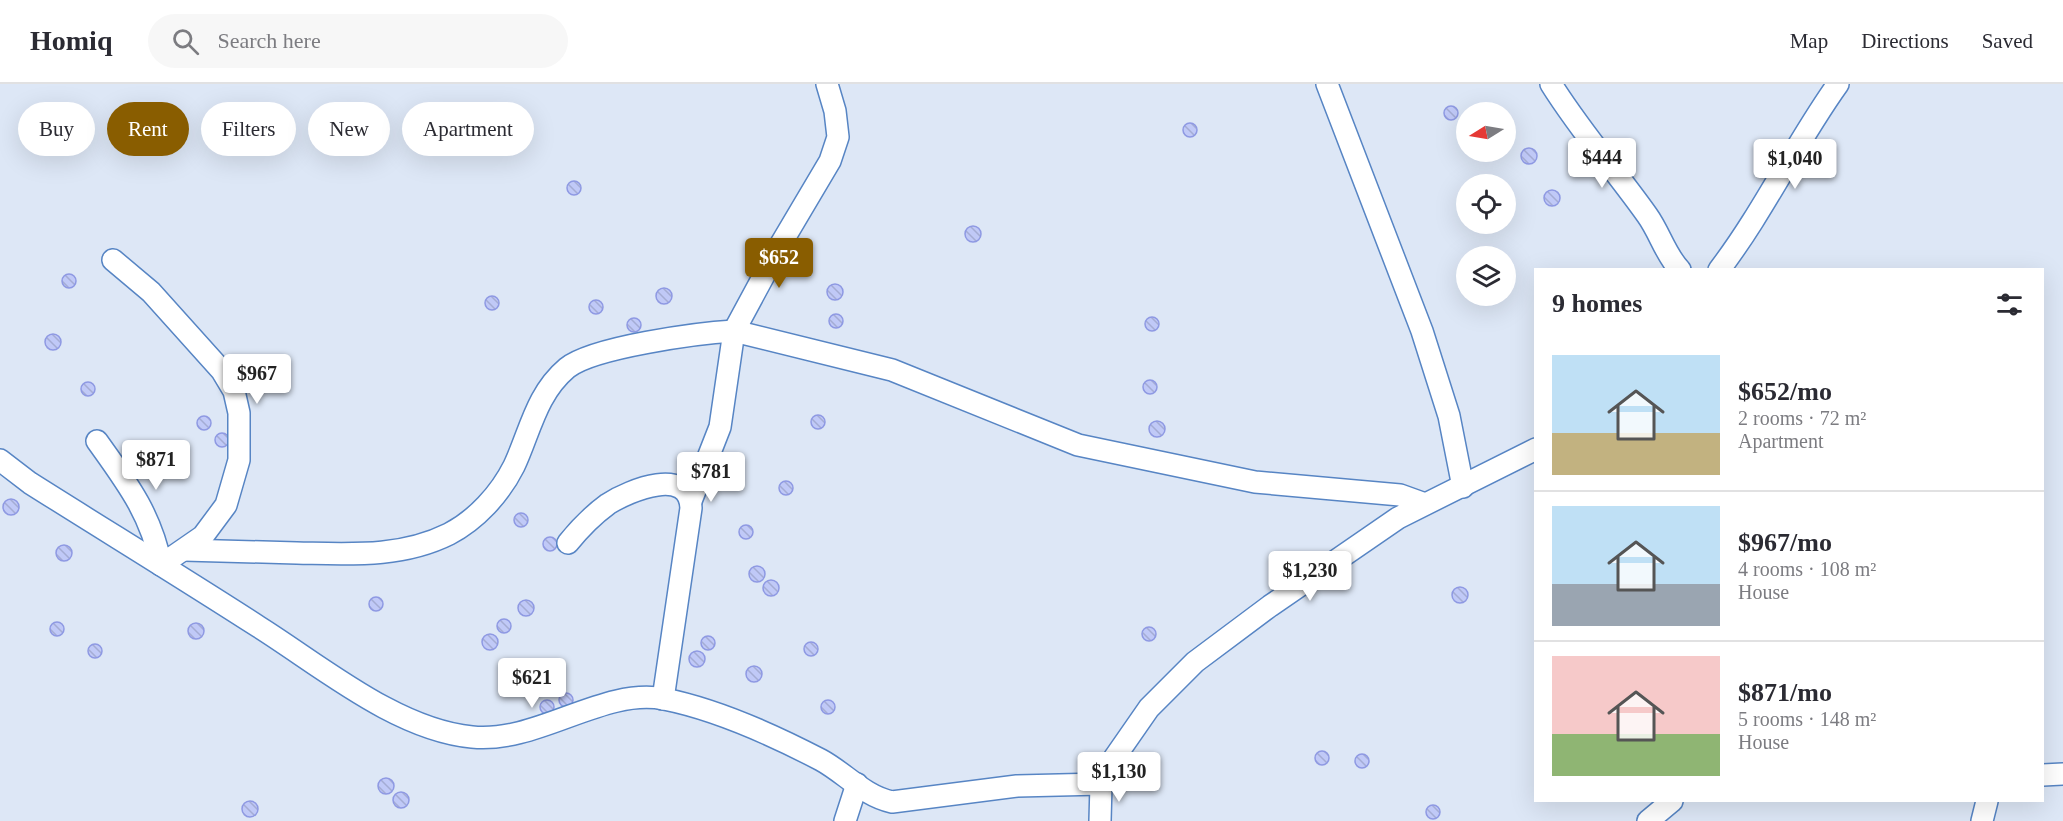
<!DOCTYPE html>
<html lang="en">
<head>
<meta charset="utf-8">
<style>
  :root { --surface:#fff; --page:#f7f7f7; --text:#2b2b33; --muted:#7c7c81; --line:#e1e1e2; --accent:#895d00 }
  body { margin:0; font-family:"Times New Roman",serif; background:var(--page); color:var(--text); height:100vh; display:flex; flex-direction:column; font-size:22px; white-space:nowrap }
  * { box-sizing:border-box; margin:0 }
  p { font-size:20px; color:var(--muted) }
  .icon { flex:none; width:33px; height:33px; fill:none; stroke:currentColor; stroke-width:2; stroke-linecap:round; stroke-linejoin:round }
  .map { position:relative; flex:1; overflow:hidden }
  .sheet { position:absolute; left:1534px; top:184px; width:510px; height:534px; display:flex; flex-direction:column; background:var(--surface); border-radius:0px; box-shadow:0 6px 24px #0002 }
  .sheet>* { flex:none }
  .hud { position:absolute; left:18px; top:18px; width:570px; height:54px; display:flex; gap:12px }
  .needle { width:39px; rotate:259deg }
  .fabs { position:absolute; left:1456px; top:18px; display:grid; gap:12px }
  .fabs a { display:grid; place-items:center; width:60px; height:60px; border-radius:50%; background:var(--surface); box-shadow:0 6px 24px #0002; font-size:30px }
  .price { position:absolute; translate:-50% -51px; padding:0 14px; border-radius:6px; background:#fff; color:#222; font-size:20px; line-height:39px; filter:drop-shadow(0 2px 3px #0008) }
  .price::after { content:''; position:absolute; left:50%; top:36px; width:18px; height:14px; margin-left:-9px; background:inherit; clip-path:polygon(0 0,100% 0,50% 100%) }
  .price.active { background:var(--accent); color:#fff }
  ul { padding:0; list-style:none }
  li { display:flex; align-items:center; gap:18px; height:150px; padding:0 18px }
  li+li { border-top:2px solid var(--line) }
  li span { display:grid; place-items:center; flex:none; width:168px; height:120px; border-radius:0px; color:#555 }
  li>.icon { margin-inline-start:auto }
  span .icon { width:72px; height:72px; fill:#fffc; stroke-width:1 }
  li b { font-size:26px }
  h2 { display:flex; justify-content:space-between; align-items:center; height:72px; padding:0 18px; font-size:26px }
  .chip { padding:0 21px; border-radius:27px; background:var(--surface); box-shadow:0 6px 24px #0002; font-size:21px; line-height:54px }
  .chip.active { background:var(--accent); color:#fff }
  header { display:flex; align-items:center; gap:36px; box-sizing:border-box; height:84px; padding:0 30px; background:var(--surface); border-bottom:2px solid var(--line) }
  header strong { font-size:28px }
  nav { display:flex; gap:33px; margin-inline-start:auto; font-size:21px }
  .search { width:420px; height:54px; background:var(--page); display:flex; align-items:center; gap:15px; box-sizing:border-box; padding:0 21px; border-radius:33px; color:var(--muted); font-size:22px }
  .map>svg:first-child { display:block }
  .building { fill:url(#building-back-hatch); stroke:#8e99e3; stroke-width:1.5 }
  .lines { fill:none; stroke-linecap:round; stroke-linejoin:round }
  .minor-casing { stroke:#5785c4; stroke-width:24 }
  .minor { stroke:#fff; stroke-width:21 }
</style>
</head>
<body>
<header>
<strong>Homiq</strong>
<div class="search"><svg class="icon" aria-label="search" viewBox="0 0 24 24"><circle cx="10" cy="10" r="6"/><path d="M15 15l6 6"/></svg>Search here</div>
<nav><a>Map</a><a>Directions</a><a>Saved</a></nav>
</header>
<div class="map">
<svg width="2063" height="737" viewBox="0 0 2063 737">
  <defs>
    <pattern id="building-back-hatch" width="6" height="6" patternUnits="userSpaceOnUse" patternTransform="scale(1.5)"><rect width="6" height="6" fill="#c0c9f7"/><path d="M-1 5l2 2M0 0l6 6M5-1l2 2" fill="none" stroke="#a4acd4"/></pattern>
  </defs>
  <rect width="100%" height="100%" fill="#dde7f6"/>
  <g class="building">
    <circle cx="1451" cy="29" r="7"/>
    <circle cx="41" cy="34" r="8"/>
    <circle cx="1190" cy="46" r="7"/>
    <circle cx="1529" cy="72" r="8"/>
    <circle cx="574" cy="104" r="7"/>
    <circle cx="1552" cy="114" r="8"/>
    <circle cx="973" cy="150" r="8"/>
    <circle cx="69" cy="197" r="7"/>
    <circle cx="835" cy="208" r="8"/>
    <circle cx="664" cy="212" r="8"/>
    <circle cx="492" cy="219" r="7"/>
    <circle cx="596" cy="223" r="7"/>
    <circle cx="836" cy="237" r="7"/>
    <circle cx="1152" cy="240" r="7"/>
    <circle cx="634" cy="241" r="7"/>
    <circle cx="53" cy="258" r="8"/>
    <circle cx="1150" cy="303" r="7"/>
    <circle cx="88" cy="305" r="7"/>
    <circle cx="818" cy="338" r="7"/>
    <circle cx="204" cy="339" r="7"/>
    <circle cx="1157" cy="345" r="8"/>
    <circle cx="222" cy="356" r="7"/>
    <circle cx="786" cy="404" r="7"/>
    <circle cx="11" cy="423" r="8"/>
    <circle cx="521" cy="436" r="7"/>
    <circle cx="746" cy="448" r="7"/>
    <circle cx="550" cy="460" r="7"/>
    <circle cx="64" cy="469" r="8"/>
    <circle cx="757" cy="490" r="8"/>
    <circle cx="771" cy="504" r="8"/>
    <circle cx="1460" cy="511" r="8"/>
    <circle cx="376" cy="520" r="7"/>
    <circle cx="526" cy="524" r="8"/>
    <circle cx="504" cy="542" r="7"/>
    <circle cx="57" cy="545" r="7"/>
    <circle cx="196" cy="547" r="8"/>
    <circle cx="1149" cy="550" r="7"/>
    <circle cx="490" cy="558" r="8"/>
    <circle cx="708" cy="559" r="7"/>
    <circle cx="811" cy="565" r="7"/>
    <circle cx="95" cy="567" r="7"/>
    <circle cx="697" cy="575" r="8"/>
    <circle cx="754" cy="590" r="8"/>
    <circle cx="566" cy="616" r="7"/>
    <circle cx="828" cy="623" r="7"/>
    <circle cx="547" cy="623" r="7"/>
    <circle cx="1322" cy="674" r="7"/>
    <circle cx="1362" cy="677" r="7"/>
    <circle cx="386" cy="702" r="8"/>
    <circle cx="401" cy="716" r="8"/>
    <circle cx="250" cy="725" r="8"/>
    <circle cx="1433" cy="728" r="7"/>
  </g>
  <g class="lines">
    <g class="minor-casing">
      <g id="minor">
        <polyline points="1327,0 1422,247 1449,332 1463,403"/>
        <path d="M1551,0C1581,48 1615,86 1647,131C1660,149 1665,170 1680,186"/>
        <path d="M1719,186C1764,127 1795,60 1838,0"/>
        <path d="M97,357C127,399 151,430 161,481L203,452L226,421L239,376V329L234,307L222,287L151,208L113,176"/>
        <path d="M0,376L30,399C106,447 183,494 259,543C321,582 397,646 472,653C537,660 603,603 664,615C715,625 775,652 821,676C845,689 864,712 892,718L1017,702L1101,700"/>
        <polyline points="691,417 720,343 734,247 782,158 830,77 838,53 835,27 827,0"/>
        <path d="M568,459C580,444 593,431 608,420C630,406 689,382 691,424L663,615"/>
        <path d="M184,466C222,467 260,468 297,469C349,470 401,474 449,450C476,436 500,410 514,382C530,348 536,310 567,284C593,263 699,249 734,247L892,286L1078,361L1255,398L1400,411L1425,420"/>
        <polyline points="2043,691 2063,690"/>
        <polyline points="845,737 857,700"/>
        <polyline points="1100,737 1101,700 1108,683 1149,624 1195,578 1270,522 1398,434 1536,365"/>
        <polyline points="1648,737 1672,717"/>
        <polyline points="1982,737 1987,717"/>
      </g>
    </g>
    <use href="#minor" class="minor"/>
  </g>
</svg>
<div class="fabs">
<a><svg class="needle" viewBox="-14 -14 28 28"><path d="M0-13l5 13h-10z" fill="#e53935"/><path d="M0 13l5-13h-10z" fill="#7c7c81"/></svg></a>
<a><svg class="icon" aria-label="locate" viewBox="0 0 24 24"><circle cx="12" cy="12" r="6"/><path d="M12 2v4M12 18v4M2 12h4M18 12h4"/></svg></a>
<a><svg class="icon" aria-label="layers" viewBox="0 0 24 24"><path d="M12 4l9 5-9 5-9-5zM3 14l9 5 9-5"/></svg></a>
</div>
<b class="price" style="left:1602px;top:105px">$444</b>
<b class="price" style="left:1795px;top:106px">$1,040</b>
<b class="price active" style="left:779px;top:205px">$652</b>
<b class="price" style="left:257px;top:321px">$967</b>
<b class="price" style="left:156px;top:407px">$871</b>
<b class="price" style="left:711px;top:419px">$781</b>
<b class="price" style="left:1310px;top:518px">$1,230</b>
<b class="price" style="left:532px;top:625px">$621</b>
<b class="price" style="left:1119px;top:719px">$1,130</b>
<div class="hud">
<a class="chip">Buy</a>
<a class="chip active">Rent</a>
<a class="chip">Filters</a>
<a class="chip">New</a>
<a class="chip">Apartment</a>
</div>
<section class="sheet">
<h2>9 homes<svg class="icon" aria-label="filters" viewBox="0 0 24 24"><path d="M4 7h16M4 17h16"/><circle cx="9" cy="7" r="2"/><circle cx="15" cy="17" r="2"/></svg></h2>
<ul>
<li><span style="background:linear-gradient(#bfe0f5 65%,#c2b280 0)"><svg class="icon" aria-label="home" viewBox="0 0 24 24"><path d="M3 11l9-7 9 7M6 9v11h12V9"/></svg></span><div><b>$652/mo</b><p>2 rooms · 72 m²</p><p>Apartment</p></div></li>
<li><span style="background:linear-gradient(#bfe0f5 65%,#9aa5b1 0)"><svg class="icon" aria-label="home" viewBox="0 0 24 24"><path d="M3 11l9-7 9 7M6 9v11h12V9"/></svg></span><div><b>$967/mo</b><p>4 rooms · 108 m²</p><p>House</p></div></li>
<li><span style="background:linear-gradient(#f6c9c9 65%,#8fb573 0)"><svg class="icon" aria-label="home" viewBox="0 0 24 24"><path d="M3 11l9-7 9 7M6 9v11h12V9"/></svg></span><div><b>$871/mo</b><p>5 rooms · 148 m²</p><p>House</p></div></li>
</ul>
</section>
</div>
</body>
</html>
